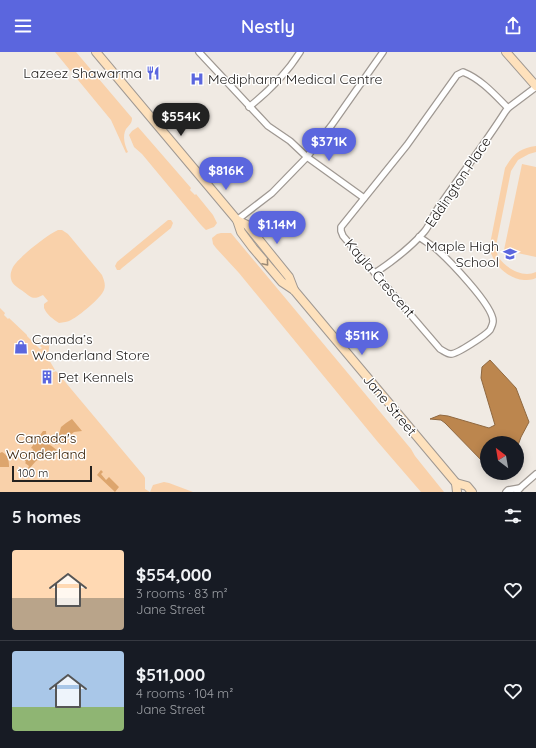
<!DOCTYPE html>
<html lang="en">
<head>
<meta charset="utf-8">
<style>
  :root { --surface:#171b24; --page:#20242c; --text:#f1f3f6; --muted:#9ea1a6; --line:#363941; --accent:#5b66de }
  body { margin:0; font-family:Quicksand,sans-serif; background:var(--page); color:var(--text); height:100vh; display:flex; flex-direction:column; font-size:15px; white-space:nowrap }
  * { box-sizing:border-box; margin:0 }
  p { font-size:13px; color:var(--muted) }
  .icon { flex:none; width:22px; height:22px; fill:none; stroke:currentColor; stroke-width:2; stroke-linecap:round; stroke-linejoin:round }
  .map { position:relative; height:440px; overflow:hidden }
  .details { display:flex; flex-direction:column; background:var(--surface); flex:1 }
  .details>* { flex:none }
  .needle { width:26px; rotate:329deg }
  .buttons { position:absolute; left:480px; top:384px; display:grid; gap:8px }
  .buttons a { display:grid; place-items:center; width:44px; height:44px; border-radius:50%; background:var(--surface); box-shadow:0 2px 10px #0003; font-size:20px }
  .scale { position:absolute; left:12px; bottom:10px; width:80px; box-sizing:border-box; padding-left:4px; border:2px solid #252220; border-top:0; font-size:11px; line-height:14px; white-space:nowrap; color:#252220; -webkit-text-stroke:3px #fff; paint-order:stroke }
  .price { position:absolute; translate:-50% -34px; padding:0 9px; border-radius:14px; background:var(--accent); color:#fff; font-size:13px; line-height:26px; filter:drop-shadow(0 1px 2px #0008) }
  .price::after { content:''; position:absolute; left:50%; top:24px; width:12px; height:9px; margin-left:-6px; background:inherit; clip-path:polygon(0 0,100% 0,50% 100%) }
  .price.on { background:#222; color:#fff }
  ul { padding:0; list-style:none }
  li { display:flex; align-items:center; gap:12px; height:100px; padding:0 12px }
  li+li { border-top:1px solid var(--line) }
  li span { display:grid; place-items:center; flex:none; width:112px; height:80px; border-radius:4px; color:#555 }
  li>.icon { margin-inline-start:auto }
  span .icon { width:48px; height:48px; fill:#fffc; stroke-width:1 }
  li b { font-size:17px }
  h2 { display:flex; justify-content:space-between; align-items:center; height:48px; padding:0 12px; font-size:17px }
  header { display:flex; justify-content:space-between; align-items:center; height:52px; padding:0 12px; background:var(--accent); color:#fff; font-size:18px; font-weight:600 }
  .map>svg:first-child { display:block }
  .green { fill:#f9d1aa }
  .forest { fill:#dda56d }
  .water { fill:#bc864e; stroke:#8f6840 }
  .lines { fill:none; stroke-linecap:round; stroke-linejoin:round }
  .street-casing { stroke:#9f9892; stroke-width:8 }
  .secondary-casing { stroke:#9f9892; stroke-width:10 }
  .street { stroke:#fff; stroke-width:5.5 }
  .secondary { stroke:#fee1bc; stroke-width:8 }
  .oneway { stroke:#9c8b76 }
  .labels { text-anchor:middle; dominant-baseline:central; stroke-width:3; stroke-linejoin:round; paint-order:stroke }
  .poi-label { font-size:14px; fill:#252220; stroke:#fff; text-anchor:start }
  .street-label { font-size:14px; fill:#252220; stroke:#fff }
  .park-label { font-size:14px; fill:#3a230a; stroke:#fff }
</style>
</head>
<body>
<header><svg class="icon" aria-label="menu" viewBox="0 0 24 24"><path d="M4 6h16M4 12h16M4 18h16"/></svg>Nestly<svg class="icon" aria-label="share" viewBox="0 0 24 24"><path d="M12 15V3M7 8l5-5 5 5M5 13v7h14v-7"/></svg></header>
<div class="map">
<svg width="536" height="440" viewBox="0 0 536 440">
  <rect width="100%" height="100%" fill="#f0eae3"/>
  <g class="green">
    <path d="M55,0H76L132,66C132,72 129,73 126,77C122,84 125,94 128,100L126,101L111,68Z"/>
    <polygon points="138,75 191,136 190,138 195,143 196,142 213,163 217,171 214,175 206,178 201,173 142,102 134,95 129,83 132,79"/>
    <path d="M536,94V100L529,102L518,108L511,119L496,194C497,198 497,203 499,206C507,217 523,226 536,220V226C532,228 528,228 524,228C509,227 496,215 491,201C491,198 491,195 490,192L505,116C513,102 520,96 536,94Z"/>
    <polygon points="522,112 536,115 536,205 504,198"/>
    <polygon points="168,168 171,168 173,171 171,176 122,216 120,218 117,218 115,214 117,210"/>
    <path d="M58,178H62L68,182L102,223C104,228 106,233 104,238C101,246 79,264 71,268C68,270 63,270 59,271C53,267 47,263 44,256V252L48,249L43,243C33,248 32,246 24,240C19,236 12,233 11,227C10,223 11,219 13,215C19,205 47,183 58,178Z"/>
    <polygon points="221,181 231,181 411,397 415,404 444,440 421,440 377,389 239,221 216,196 213,192 212,186 217,182"/>
    <polygon points="0,256 5,261 4,263 8,267 9,266 27,283 27,284 40,297 42,296 40,294 49,285 50,286 48,306 55,318 50,319 49,316 42,324 44,326 42,329 45,331 51,324 51,320 54,320 56,319 144,424 145,426 145,437 150,440 0,440"/>
    <polygon points="164,430 169,431 193,440 150,440 153,433"/>
  </g>
  <g class="forest">
    <polygon points="72,367 82,379 74,380 60,392 59,392 55,393 52,388 53,385 59,382 61,375 66,371"/>
    <path d="M43,379H46C47,395 48,390 58,399L53,405L46,403L36,409L29,417L28,416L29,414L25,411L26,410L24,407V406L28,408L29,405L32,406L34,401L32,400L33,397L31,396Z"/>
    <path d="M2,400C8,403 9,408 9,415H0V401Z"/>
    <polygon points="101,418 103,420 101,422 106,428 109,425 119,435 115,440 97,423"/>
  </g>
  <polygon class="water" points="490,308 516,336 529,370 521,385 517,396 517,391 487,391 487,413 485,412 445,371 441,368 430,367 440,363 448,364 489,376 495,373 481,326 482,315"/>
  <g class="lines">
    <g class="street-casing">
      <g id="street">
        <polyline points="199,0 268,74 290,89 307,105 364,146"/>
        <path d="M249,55C269,39 287,21 300,0"/>
        <polyline points="237,168 272,141 307,105 331,74 383,0"/>
        <path d="M419,185C424,188 429,192 434,195C447,206 493,253 493,269C493,271 491,276 490,278C486,283 457,302 451,302C447,302 444,299 440,297L343,184L341,179V175L407,93L457,23L463,20C481,27 495,43 508,56"/>
        <path d="M375,221C393,209 410,196 424,180C430,173 433,163 438,156C460,124 484,93 505,60L508,56L536,35"/>
        <polyline points="506,440 508,438 520,436"/>
        <polyline points="517,440 520,436 536,422"/>
      </g>
    </g>
    <g class="secondary-casing">
      <g id="secondary">
        <polyline points="96,0 237,168 241,180 253,196 282,230 294,238 456,431 457,440"/>
        <polyline points="506,0 536,34"/>
        <polyline points="237,168 247,173 289,225 294,238"/>
        <polyline points="456,431 467,434 472,440"/>
      </g>
    </g>
    <use href="#street" class="street"/>
    <use href="#secondary" class="secondary"/>
  </g>
  <defs><path id="oneway-chevron" d="M-2-3.5L2.5 0L-2 3.5" fill="none" stroke-width="1.6" stroke-linecap="round" stroke-linejoin="round"/></defs>
  <use class="oneway" href="#oneway-chevron" transform="translate(266 211) rotate(50)"/>
  <defs>
    <g id="restaurant-bare" transform="scale(1.08)"><path d="M-5-6h1v4h1v-4h1v4h1v-4h1v5L-1.5 .5V6h-2V.5L-5-1ZM5-6V6H3V1.5H1.5Q1.5-4 5-6Z" fill="#5b66de" stroke="#fff" stroke-width="2.5" paint-order="stroke"/></g>
    <g id="hospital-bare" transform="scale(1.08)"><path d="M-5-5h3v3.5h4V-5h3V5h-3V1.5h-4V5h-3Z" fill="#5b66de" stroke="#fff" stroke-width="2.5" paint-order="stroke"/></g>
    <g id="school-bare" transform="scale(1.08)"><path d="M0-5L7-2L0 1L-7-2ZM-4 1L0 2.5L4 1V4Q0 6-4 4Z" fill="#5b66de" stroke="#fff" stroke-width="2.5" paint-order="stroke"/></g>
    <g id="shop-bare" transform="scale(1.08)"><path d="M-5-2.5h2.3a2.7 3.5 0 0 1 5.4 0H5L5.5 6h-11ZM-1.5-2.5h3a1.5 2.3 0 0 0-3 0Z" fill="#5b66de" stroke="#fff" stroke-width="2.5" paint-order="stroke"/></g>
    <g id="building-bare" transform="scale(1.08)"><path d="M-4-6H4V6H1V3H-1V6H-4ZM-2.5-4.3h1.7v1.8h-1.7ZM.8-4.3h1.7v1.8H.8ZM-2.5-1h1.7V.8h-1.7ZM.8-1h1.7V.8H.8Z" fill="#5b66de" stroke="#fff" stroke-width="2.5" paint-order="stroke"/></g>
  </defs>
  <g fill-rule="evenodd">
    <use href="#restaurant-bare" x="153" y="21"/>
    <use href="#hospital-bare" x="197" y="27"/>
    <use href="#school-bare" x="510" y="202"/>
    <use href="#shop-bare" x="21" y="295"/>
    <use href="#building-bare" x="47" y="325"/>
  </g>
  <g class="labels">
    <g class="poi-label">
      <text x="142" y="21" text-anchor="end">Lazeez Shawarma</text>
      <text x="208" y="27">Medipharm Medical Centre</text>
      <text x="499" y="194" text-anchor="end">Maple High<tspan x="499" dy="16">School</tspan></text>
      <text x="32" y="287">Canada’s<tspan x="32" dy="16">Wonderland Store</tspan></text>
      <text x="58" y="325">Pet Kennels</text>
    </g>
    <g class="street-label">
      <text transform="translate(458 130) rotate(-56)">Eddington Place</text>
      <text transform="translate(380 226) rotate(49)">Kayla Crescent</text>
      <text transform="translate(390 353) rotate(50)">Jane Street</text>
    </g>
    <g class="park-label">
      <text x="46" y="386">Canada's<tspan x="46" dy="16">Wonderland</tspan></text>
    </g>
  </g>
</svg>
<div class="buttons">
<a><svg class="needle" viewBox="-14 -14 28 28"><path d="M0-13l5 13h-10z" fill="#e53935"/><path d="M0 13l5-13h-10z" fill="#9ea1a6"/></svg></a>
</div>
<div class="scale">100 m</div>
<b class="price on" style="left:181px;top:85px">$554K</b>
<b class="price" style="left:329px;top:110px">$371K</b>
<b class="price" style="left:226px;top:139px">$816K</b>
<b class="price" style="left:277px;top:193px">$1.14M</b>
<b class="price" style="left:362px;top:304px">$511K</b>
</div>
<section class="details">
<h2>5 homes<svg class="icon" aria-label="filters" viewBox="0 0 24 24"><path d="M4 7h16M4 17h16"/><circle cx="9" cy="7" r="2"/><circle cx="15" cy="17" r="2"/></svg></h2>
<ul>
<li><span style="background:linear-gradient(#ffd9b3 60%,#b9a48a 0)"><svg class="icon" aria-label="home" viewBox="0 0 24 24"><path d="M3 11l9-7 9 7M6 9v11h12V9"/></svg></span><div><b>$554,000</b><p>3 rooms · 83 m²</p><p>Jane Street</p></div><svg class="icon" aria-label="heart" viewBox="0 0 24 24"><path d="M12 20l-8-8c-3-5 5-10 8-4 3-6 11-1 8 4z"/></svg></li>
<li><span style="background:linear-gradient(#a9c7e8 70%,#8fb573 0)"><svg class="icon" aria-label="home" viewBox="0 0 24 24"><path d="M3 11l9-7 9 7M6 9v11h12V9"/></svg></span><div><b>$511,000</b><p>4 rooms · 104 m²</p><p>Jane Street</p></div><svg class="icon" aria-label="heart" viewBox="0 0 24 24"><path d="M12 20l-8-8c-3-5 5-10 8-4 3-6 11-1 8 4z"/></svg></li>
</ul>
</section>
</body>
</html>
